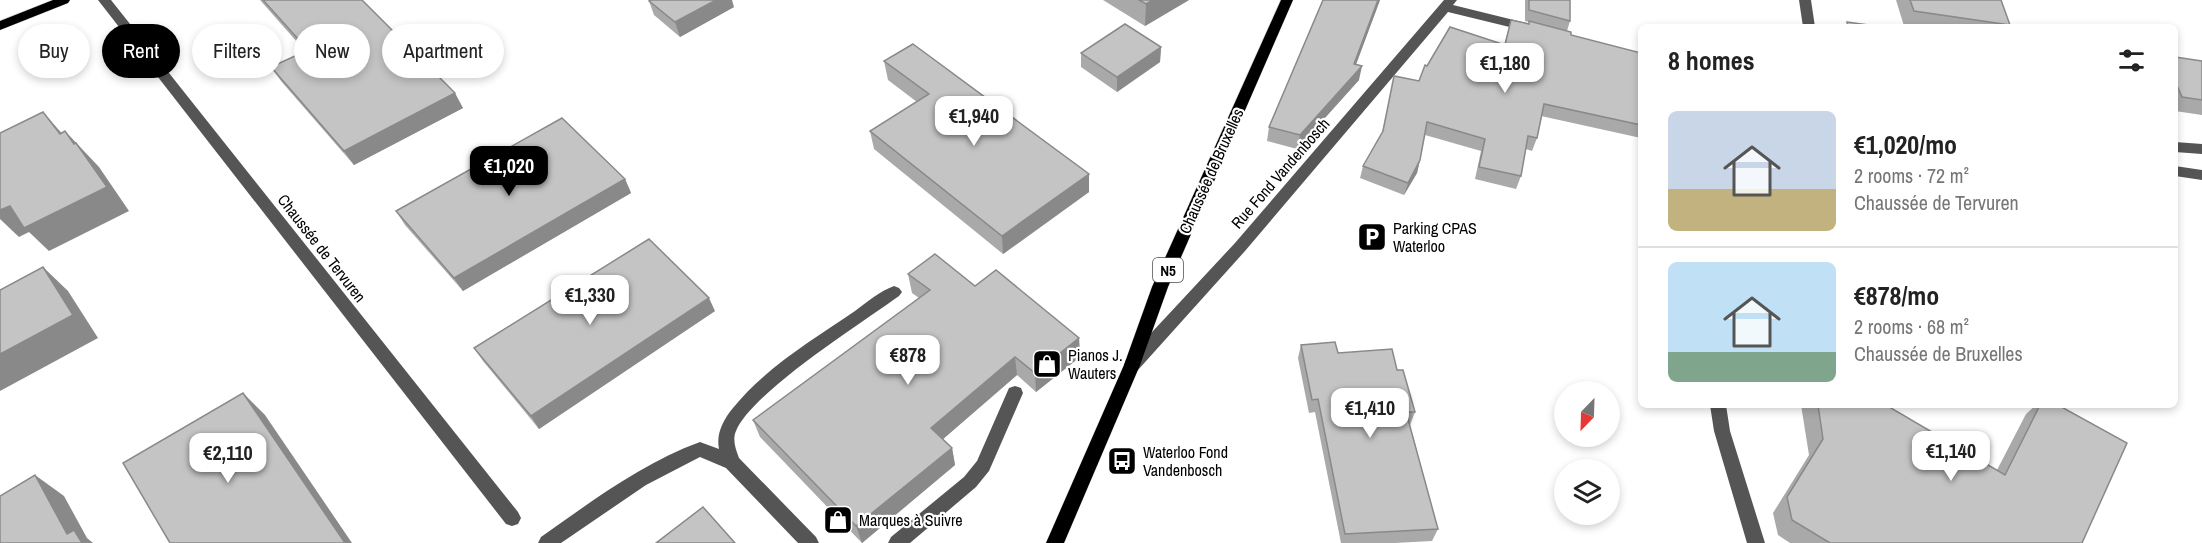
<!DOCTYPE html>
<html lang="en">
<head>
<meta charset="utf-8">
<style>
  :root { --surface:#fff; --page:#f2f2f2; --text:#222; --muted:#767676; --line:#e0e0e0; --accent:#000 }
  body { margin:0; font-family:"Archivo Narrow",sans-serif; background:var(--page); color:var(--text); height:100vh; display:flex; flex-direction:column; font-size:22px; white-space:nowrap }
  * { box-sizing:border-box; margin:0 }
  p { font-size:20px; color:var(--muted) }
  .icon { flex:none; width:33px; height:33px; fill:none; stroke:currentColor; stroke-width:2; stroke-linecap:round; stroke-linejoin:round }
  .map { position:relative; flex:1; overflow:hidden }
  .side { position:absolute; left:1638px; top:24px; width:540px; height:384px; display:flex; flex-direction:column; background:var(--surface); border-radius:9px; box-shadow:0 3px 9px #0003 }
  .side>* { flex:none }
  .guide { position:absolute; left:18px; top:24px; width:570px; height:54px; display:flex; gap:12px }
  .needle { width:39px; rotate:203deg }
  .tools { position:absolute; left:1554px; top:381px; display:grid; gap:12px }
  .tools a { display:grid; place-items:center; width:66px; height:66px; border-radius:50%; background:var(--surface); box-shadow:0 3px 9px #0003; font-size:30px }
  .price { position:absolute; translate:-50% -51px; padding:0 14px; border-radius:12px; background:#fff; color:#222; font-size:20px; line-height:39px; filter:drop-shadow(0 2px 3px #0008) }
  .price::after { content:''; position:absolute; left:50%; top:36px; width:18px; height:14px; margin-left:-9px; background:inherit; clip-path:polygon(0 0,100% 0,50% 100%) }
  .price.current { background:var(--accent); color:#fff }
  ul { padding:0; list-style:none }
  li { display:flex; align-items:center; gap:18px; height:150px; padding:0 30px }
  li+li { border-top:2px solid var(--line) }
  li span { display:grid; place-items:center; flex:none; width:168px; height:120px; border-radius:9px; color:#555 }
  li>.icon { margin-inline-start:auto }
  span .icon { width:72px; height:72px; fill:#fffc; stroke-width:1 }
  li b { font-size:26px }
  h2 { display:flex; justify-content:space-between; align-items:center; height:72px; padding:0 30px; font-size:26px }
  .pill { padding:0 21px; border-radius:27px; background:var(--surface); box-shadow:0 3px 9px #0003; font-size:21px; line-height:54px }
  .pill.current { background:var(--accent); color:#fff }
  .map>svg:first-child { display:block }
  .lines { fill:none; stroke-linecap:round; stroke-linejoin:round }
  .major-casing { stroke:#dbdbdb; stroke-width:1 }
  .minor { fill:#555; fill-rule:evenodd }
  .major { fill:#000; fill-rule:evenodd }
  .wall { fill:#a9a9a9 }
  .shaded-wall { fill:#898989 }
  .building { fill:#c4c4c4; stroke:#898989; stroke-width:1.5 }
  .labels { text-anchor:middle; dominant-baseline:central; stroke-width:4.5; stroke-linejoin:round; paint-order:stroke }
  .shield { fill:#fff; stroke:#4c4c4c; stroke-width:1.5 }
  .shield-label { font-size:15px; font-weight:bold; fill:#000 }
  .street-label { font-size:16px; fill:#000; stroke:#fff }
  .poi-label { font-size:16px; fill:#000; stroke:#fff; text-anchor:start }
</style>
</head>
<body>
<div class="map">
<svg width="2202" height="543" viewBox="0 0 2202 543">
  <rect width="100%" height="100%" fill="#fff"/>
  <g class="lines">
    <g class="major-casing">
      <g id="major">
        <polygon points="53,0 70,0 68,3 0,30 0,21"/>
        <polygon points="1281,0 1293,0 1168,287 1140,365 1064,543 1046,543 1124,365 1152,287"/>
      </g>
    </g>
    <g class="minor">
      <polygon points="98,0 111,0 518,512 521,518 518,524 512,526 506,524"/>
      <polygon points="1444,0 1457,0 1453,5 1534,25 1536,28 1530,32 1448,12 1245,251 1138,370 1132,372 1126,370 1124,365 1126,360 1235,243"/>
      <polygon points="1799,0 1811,0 1815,27 1803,27"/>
      <polygon points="2175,142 2202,144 2202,154 2175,152"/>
      <polygon points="2175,166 2202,170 2202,180 2175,176"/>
      <path d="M894,286L899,288L902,292L899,296C862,323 752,392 736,431C732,440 736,450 739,458L816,537L819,543H798L726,468L700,457L646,485L561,543H538L541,537C591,502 642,463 700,442L719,449C716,434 723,420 733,408C765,368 814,339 855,311C867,302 880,291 894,286Z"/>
      <polygon points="1015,386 1021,388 1023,393 989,471 976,487 910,543 888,543 891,537 964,477 977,461 1009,388"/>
      <polygon points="1710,405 1726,405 1730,431 1765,543 1747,543 1714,431"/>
    </g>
    <use href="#major" class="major"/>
  </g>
  <g class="wall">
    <polygon points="260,0 362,0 463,108 354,165 281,81 271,67 305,51"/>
    <polygon points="1103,0 1189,0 1145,26"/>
    <polygon points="1323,0 1380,0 1356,64 1359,80 1297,149 1267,141 1269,127"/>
    <polygon points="1525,0 1570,0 1570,21 1567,31 1571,35 1641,53 1641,138 1541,116 1537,138 1532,151 1526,149 1521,176 1516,189 1475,179 1481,151 1425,135 1420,160 1417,173 1404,195 1360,178 1363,166 1382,133 1394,76 1419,81 1427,66 1504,45 1511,20 1528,24 1529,22 1525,21"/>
    <polygon points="1896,0 2001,0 2010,25 2009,27 1914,27 1904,26"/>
    <polygon points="649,1 734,7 680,37 654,15"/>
    <polygon points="1161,47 1160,62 1117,92 1081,67 1081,53"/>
    <polygon points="2175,57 2202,61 2202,115 2175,111"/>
    <polygon points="884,61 1089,192 1003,254 874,149 870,131 917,102 888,80"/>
    <polygon points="625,179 631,193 463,291 405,225 396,211"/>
    <polygon points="908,274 975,286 1079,338 1080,357 1036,392 1017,375 943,439 952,448 955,465 862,543 760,437 753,420 919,298 912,293"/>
    <polygon points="715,311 539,429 483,361 474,348"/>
    <polygon points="1301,345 1338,353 1397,370 1415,412 1410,425 1438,529 1432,541 1395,543 1341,543 1315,412 1309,413 1298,358"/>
    <polygon points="1801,405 1886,405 1997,470 2026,414 2036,405 2058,405 2082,543 1790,543 1778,535 1773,513 1809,455"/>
  </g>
  <g class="shaded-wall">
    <polygon points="716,0 732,0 734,7 680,37 675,22"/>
    <polygon points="1153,0 1189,0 1145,26 1146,4"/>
    <polygon points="1378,0 1380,0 1351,78 1354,64"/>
    <polygon points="1161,47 1160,62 1117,92 1117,77"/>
    <polygon points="1362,66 1359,80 1297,149 1300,135"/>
    <polygon points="455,93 463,108 354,165 344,151"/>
    <polygon points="43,112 65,137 60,134"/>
    <polygon points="65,131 99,167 129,211 49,251 29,232 19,237 0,219 0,210 74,144"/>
    <polygon points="1420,160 1417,173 1404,195 1408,183"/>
    <polygon points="1089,174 1089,192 1003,254 1002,236"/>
    <polygon points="625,179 631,193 463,291 454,278"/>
    <polygon points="43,267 68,291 98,338 0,391 0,354"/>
    <polygon points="709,298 715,311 539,429 531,416"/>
    <polygon points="1079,338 1080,357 1036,392 1035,373"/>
    <polygon points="1015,357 1017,375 935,446 931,428"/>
    <polygon points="243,393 265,415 352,543 345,543"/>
    <polygon points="952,448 955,465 862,543 856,526"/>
    <polygon points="35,475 64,496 87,538 93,543 79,543 67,534"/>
  </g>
  <g class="building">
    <polygon points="263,0 362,0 455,93 344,151 271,67 308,50"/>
    <polygon points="651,0 716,0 675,22 649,1"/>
    <polygon points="1139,0 1153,0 1146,4"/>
    <polygon points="1323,0 1378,0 1354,64 1362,66 1300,135 1269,127"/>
    <polygon points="1529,0 1570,0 1570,21 1529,10"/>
    <polygon points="1910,0 2001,0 2010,25 1914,11"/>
    <polygon points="1511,20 1529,24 1529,21 1571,32 1571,35 1641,53 1641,125 1544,104 1537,138 1528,136 1521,176 1479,167 1485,139 1427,122 1420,160 1408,183 1363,166 1383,131 1394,76 1419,81 1425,65 1427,66 1450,27 1505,45"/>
    <polygon points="1847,22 1883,27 1848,27"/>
    <polygon points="1125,24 1161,47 1117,77 1081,53"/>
    <polygon points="913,44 1089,174 1002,236 870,131 929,94 884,61"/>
    <polygon points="2175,57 2202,61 2202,100 2182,97 2175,81"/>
    <polygon points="43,112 60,134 65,131 74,144 76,143 107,187 24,228 10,206 0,210 0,133"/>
    <polygon points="562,118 625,179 454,278 396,211"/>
    <polygon points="649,239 709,298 531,416 474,348"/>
    <polygon points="935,254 975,286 996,270 1079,338 1035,373 1015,357 931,428 952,448 856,526 753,420 930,290 908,274"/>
    <polygon points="43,267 73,315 0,354 0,290"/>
    <polygon points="1335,342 1338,353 1392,349 1397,370 1403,370 1415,412 1406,412 1438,529 1345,534 1318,399 1312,400 1301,345"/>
    <polygon points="243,393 345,543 170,543 123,463"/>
    <polygon points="1818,405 1886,405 2005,475 2040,405 2058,405 2127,443 2082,543 1830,543 1792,520 1787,497 1823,439"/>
    <polygon points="35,475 67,534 74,530 82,543 0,543 0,496"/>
    <polygon points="703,507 735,543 656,543"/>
  </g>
  <defs>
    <g id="parking-square" transform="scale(1.5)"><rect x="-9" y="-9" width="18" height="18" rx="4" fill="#000" stroke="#fff"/><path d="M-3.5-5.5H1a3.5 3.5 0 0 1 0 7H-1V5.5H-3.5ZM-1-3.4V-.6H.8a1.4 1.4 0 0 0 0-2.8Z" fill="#fff"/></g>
    <g id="shop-square" transform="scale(1.5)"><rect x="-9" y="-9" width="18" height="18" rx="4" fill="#000" stroke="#fff"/><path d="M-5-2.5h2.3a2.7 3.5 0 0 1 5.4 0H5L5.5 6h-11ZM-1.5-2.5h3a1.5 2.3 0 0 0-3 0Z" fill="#fff"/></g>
    <g id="bus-square" transform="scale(1.5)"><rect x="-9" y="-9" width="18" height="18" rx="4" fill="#000" stroke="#fff"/><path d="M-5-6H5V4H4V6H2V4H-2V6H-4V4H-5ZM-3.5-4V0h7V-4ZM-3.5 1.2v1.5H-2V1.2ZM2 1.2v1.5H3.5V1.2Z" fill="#fff"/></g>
  </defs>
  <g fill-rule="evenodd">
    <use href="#parking-square" x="1372" y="237"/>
    <use href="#shop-square" x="1047" y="364"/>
    <use href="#bus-square" x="1122" y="461"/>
    <use href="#shop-square" x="838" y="520"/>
  </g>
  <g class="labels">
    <rect class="shield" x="1153" y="258" width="30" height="24" rx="4.5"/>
    <g class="shield-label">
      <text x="1168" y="270">N5</text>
    </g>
    <g class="street-label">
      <text transform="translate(1211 171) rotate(-66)">Chaussée de Bruxelles</text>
      <text transform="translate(1280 173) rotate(-49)">Rue Fond Vandenbosch</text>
      <text transform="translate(322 248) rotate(52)">Chaussée de Tervuren</text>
    </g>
    <g class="poi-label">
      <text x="1393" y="228">Parking CPAS<tspan x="1393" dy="18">Waterloo</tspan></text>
      <text x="1068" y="355">Pianos J.<tspan x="1068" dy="18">Wauters</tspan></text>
      <text x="1143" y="452">Waterloo Fond<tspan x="1143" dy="18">Vandenbosch</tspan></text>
      <text x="859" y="520">Marques à Suivre</text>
    </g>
  </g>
</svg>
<div class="tools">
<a><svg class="needle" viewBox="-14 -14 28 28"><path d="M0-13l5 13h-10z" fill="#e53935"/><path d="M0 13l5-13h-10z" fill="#767676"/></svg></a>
<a><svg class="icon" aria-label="layers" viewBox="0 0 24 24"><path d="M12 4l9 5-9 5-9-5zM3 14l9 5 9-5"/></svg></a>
</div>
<b class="price" style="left:1505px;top:94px">€1,180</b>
<b class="price" style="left:974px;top:147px">€1,940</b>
<b class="price current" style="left:509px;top:197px">€1,020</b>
<b class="price" style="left:590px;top:326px">€1,330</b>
<b class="price" style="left:908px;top:386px">€878</b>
<b class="price" style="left:1370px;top:439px">€1,410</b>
<b class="price" style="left:1951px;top:482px">€1,140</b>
<b class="price" style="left:228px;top:484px">€2,110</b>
<div class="guide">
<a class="pill">Buy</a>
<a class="pill current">Rent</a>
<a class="pill">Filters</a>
<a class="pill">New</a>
<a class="pill">Apartment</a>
</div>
<section class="side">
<h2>8 homes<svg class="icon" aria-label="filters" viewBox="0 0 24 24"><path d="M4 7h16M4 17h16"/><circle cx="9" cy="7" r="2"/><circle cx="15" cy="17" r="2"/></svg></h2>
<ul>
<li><span style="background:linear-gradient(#c9d6e8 65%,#c2b280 0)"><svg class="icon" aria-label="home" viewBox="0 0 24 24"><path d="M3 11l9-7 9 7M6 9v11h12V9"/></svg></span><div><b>€1,020/mo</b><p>2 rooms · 72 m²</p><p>Chaussée de Tervuren</p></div></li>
<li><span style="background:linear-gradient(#bfe0f5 75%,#7fa58c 0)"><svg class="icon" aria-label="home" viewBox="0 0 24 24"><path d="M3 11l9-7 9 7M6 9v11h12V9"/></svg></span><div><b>€878/mo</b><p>2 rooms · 68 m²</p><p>Chaussée de Bruxelles</p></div></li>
</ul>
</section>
</div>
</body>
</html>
